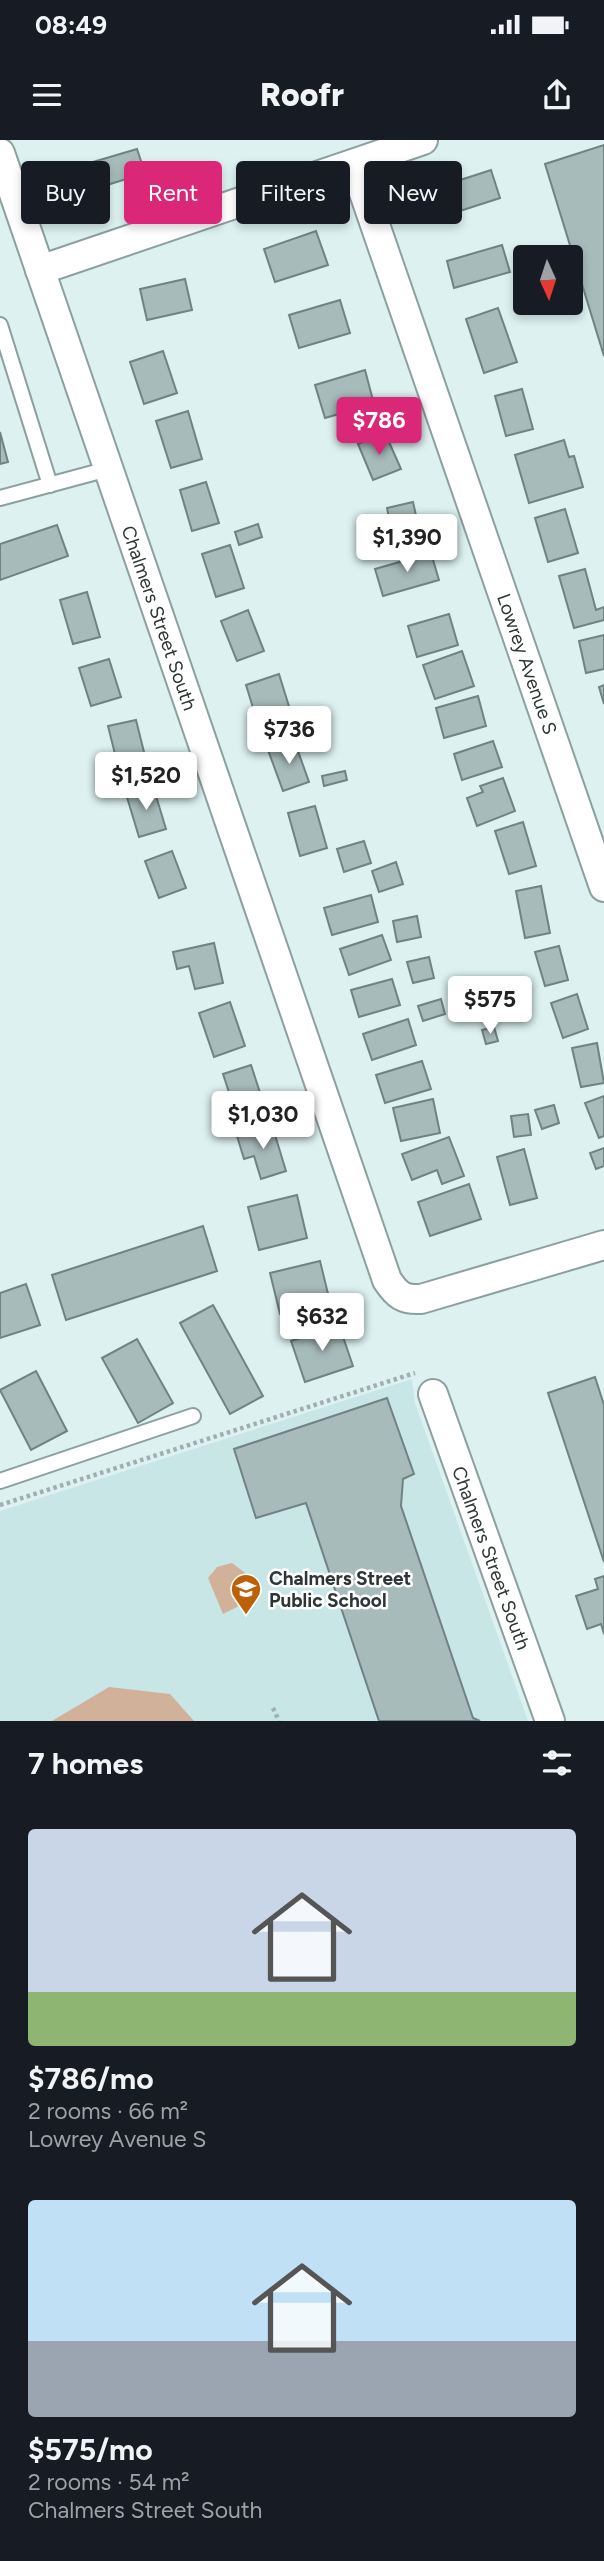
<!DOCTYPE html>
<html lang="en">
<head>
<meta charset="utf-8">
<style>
  :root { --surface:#171b24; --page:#20242c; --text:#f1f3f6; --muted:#9ea1a6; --accent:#db2777 }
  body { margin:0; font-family:Figtree,sans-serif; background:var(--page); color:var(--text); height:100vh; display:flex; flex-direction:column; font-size:26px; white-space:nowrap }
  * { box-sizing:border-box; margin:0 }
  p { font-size:23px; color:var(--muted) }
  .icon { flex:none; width:38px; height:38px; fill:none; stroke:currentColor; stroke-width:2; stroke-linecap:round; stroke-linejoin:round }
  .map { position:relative; height:1581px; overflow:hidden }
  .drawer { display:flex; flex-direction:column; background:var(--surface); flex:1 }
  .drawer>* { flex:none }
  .banner { position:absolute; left:21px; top:21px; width:564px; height:63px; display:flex; gap:14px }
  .needle { width:46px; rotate:177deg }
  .controls { position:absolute; left:513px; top:105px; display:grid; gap:14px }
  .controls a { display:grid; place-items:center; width:70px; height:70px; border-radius:7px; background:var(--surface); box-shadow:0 4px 10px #0003; font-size:35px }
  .price { position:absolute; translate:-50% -60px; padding:0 16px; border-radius:7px; background:#fff; color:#222; font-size:23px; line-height:46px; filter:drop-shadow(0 2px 4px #0008) }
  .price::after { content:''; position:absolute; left:50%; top:42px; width:21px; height:16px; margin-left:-10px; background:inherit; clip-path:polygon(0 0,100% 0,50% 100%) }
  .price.current { background:var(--accent); color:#fff }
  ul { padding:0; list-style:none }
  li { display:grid; align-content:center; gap:14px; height:371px; padding:0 28px }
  li span { display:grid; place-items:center; height:217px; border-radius:7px; color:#555 }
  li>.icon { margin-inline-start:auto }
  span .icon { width:126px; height:126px; fill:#fffc; stroke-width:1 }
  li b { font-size:30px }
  h2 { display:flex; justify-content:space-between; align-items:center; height:84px; padding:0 28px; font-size:30px }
  .tag { padding:0 24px; border-radius:7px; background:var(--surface); box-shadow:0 4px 10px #0003; font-size:24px; line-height:63px }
  .tag.current { background:var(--accent); color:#fff }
  .status { display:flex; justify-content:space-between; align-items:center; height:49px; padding:0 35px; background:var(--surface); direction:ltr }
  .status svg { height:19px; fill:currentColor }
  header { display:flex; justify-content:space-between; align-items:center; height:91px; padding:0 28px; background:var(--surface); font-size:32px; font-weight:800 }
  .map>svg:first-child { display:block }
  .built { fill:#c8e6e5 }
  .green { fill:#d2b19b }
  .building { fill:#a7bbba; stroke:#708282; stroke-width:2 }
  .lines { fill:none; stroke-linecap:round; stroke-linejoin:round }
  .service-casing { stroke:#8ca09f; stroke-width:18 }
  .minor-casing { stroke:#8ca09f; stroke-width:32 }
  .path { stroke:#9eafae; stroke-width:4.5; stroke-dasharray:3.5 3.5; stroke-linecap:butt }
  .service { stroke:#fff; stroke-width:14 }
  .minor { stroke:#fff; stroke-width:28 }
  .labels { text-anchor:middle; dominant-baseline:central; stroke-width:5; stroke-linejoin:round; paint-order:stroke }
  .street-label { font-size:19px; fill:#2d3535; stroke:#fff }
  .poi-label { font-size:19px; font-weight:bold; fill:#2d3535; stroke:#fff; text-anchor:start }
</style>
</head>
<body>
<div class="status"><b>08:49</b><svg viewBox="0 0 49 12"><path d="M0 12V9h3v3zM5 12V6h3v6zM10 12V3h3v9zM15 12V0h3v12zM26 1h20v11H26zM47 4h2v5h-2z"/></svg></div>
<header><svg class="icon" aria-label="menu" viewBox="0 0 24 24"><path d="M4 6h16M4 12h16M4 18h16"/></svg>Roofr<svg class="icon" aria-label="share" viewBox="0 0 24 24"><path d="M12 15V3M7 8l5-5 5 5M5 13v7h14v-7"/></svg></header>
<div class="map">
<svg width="604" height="1581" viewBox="0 0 604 1581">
  <rect width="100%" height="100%" fill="#dcf1f0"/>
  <polygon class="built" points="412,1239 415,1263 528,1581 0,1581 0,1371"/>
  <g class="green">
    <polygon points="232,1423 249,1436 250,1452 239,1466 223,1474 208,1438 217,1427"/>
    <polygon points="109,1547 170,1554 194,1581 52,1581"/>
  </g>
  <g class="building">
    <polygon points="604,5 604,216 545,24"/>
    <polygon points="137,9 145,33 101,47 93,22"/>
    <polygon points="491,30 500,58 432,80 423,52"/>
    <polygon points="316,91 328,125 275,142 264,109"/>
    <polygon points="502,105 510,132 454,148 447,121"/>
    <polygon points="185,139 192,170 147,180 140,149"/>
    <polygon points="340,160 350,193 299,208 289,175"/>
    <polygon points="498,168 517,222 484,233 466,179"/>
    <polygon points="163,211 177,253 144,264 130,222"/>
    <polygon points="365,230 374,264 325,278 315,245"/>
    <polygon points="522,249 533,289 506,296 495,256"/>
    <polygon points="188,271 202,319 171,328 156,281"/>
    <polygon points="0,292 8,322 0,324"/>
    <polygon points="385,293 401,329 373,340 358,304"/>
    <polygon points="564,300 569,317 574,316 583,347 529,363 515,315"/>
    <polygon points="206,342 219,383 192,391 180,350"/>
    <polygon points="413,362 422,402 395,407 387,368"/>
    <polygon points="565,369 578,413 548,422 535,378"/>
    <polygon points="258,384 262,397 239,405 235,392"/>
    <polygon points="57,385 68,416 0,440 0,404"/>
    <polygon points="230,405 244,448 216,457 202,414"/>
    <polygon points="431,413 439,440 383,456 375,429"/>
    <polygon points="585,429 596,470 604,467 604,480 574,488 559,436"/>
    <polygon points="87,452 100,497 73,504 60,460"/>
    <polygon points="248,470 264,511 237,521 221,481"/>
    <polygon points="449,474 458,505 417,517 408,486"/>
    <polygon points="604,495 604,529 586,533 579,501"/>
    <polygon points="462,511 474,546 435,559 423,525"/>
    <polygon points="109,519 121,557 91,566 79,528"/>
    <polygon points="279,534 292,576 259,587 246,545"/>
    <polygon points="604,545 604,564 599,547"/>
    <polygon points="478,556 486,586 444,598 436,568"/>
    <polygon points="136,580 147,624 119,630 108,586"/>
    <polygon points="294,600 309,642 283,651 268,610"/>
    <polygon points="493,601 502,627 462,640 454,614"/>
    <polygon points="345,631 347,640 324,646 322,636"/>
    <polygon points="503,638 515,671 477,686 467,658 483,652 480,646"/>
    <polygon points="153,646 166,689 139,697 126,654"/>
    <polygon points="315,666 327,708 300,716 288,673"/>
    <polygon points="523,682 536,726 509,734 495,691"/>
    <polygon points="364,701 371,723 344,732 337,709"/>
    <polygon points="172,711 186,748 159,758 145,721"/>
    <polygon points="396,722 403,744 379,752 372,731"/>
    <polygon points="541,746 550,793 525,798 516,751"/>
    <polygon points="371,755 378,782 332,795 324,768"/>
    <polygon points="417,776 421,797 397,802 393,781"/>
    <polygon points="382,795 391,820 349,835 340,809"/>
    <polygon points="214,803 223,843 195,849 189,826 177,829 173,812"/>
    <polygon points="559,806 568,840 545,846 535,812"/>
    <polygon points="429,817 434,838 413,843 407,822"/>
    <polygon points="392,839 400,865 359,877 351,850"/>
    <polygon points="577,854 588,889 563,898 551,863"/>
    <polygon points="441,859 445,874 423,881 418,866"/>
    <polygon points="230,862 245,906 214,917 199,873"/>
    <polygon points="408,879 416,905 372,920 363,894"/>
    <polygon points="494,887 498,901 486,904 482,890"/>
    <polygon points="597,903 604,943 581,947 572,908"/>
    <polygon points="422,921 431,949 385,963 376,935"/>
    <polygon points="251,925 266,971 238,980 223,934"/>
    <polygon points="604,956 604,996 599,998 585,963"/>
    <polygon points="433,959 440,993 401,1001 393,968"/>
    <polygon points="554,965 559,983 542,989 535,970"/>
    <polygon points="528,974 531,995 514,997 511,976"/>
    <polygon points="272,985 286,1031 261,1039 254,1016 244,1019 237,996"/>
    <polygon points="449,997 464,1036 442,1044 437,1030 412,1040 402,1014"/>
    <polygon points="604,1008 604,1026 596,1029 590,1013"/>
    <polygon points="524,1009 537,1058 510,1065 497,1017"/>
    <polygon points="469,1044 481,1079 430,1096 418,1062"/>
    <polygon points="297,1055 307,1098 259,1110 248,1067"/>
    <polygon points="203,1086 217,1131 66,1180 52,1135"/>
    <polygon points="320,1121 330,1162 280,1174 270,1133"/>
    <polygon points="26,1144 40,1185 0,1198 0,1153"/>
    <polygon points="213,1165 263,1256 230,1274 180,1183"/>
    <polygon points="339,1185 353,1226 305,1242 291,1201"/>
    <polygon points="137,1199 173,1263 138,1283 102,1218"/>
    <polygon points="36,1231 67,1291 31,1310 0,1250"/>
    <polygon points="595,1237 604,1265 604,1422 548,1253"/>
    <polygon points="387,1258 414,1334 403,1339 401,1366 473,1578 480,1581 379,1581 306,1363 256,1378 234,1309"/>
    <polygon points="604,1436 604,1494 601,1484 587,1489 576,1456 598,1449 595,1439"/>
  </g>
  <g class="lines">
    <g class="service-casing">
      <g id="service">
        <polyline points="0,185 50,345"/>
        <polyline points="0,358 108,329"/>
        <polyline points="0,1341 193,1276"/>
      </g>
    </g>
    <g class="minor-casing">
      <g id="minor">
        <path d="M0,13L387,1140C397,1155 403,1160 421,1159L604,1105"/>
        <polyline points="354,24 604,747"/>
        <polyline points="40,130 423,0"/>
        <polyline points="433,1254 550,1581"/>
      </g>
    </g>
    <g class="path">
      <polyline points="0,1365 415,1233"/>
      <polyline points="273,1568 279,1581"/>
    </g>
    <use href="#service" class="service"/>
    <use href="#minor" class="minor"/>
  </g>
  <defs>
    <g id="school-pin" transform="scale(1.575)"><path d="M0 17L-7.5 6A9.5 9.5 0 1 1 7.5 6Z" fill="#bc6107" stroke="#fff"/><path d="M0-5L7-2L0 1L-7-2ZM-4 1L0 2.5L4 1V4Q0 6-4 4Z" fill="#fff"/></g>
  </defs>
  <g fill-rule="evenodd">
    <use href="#school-pin" x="246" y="1449"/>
  </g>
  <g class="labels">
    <g class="street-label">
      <text transform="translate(159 478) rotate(71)">Chalmers Street South</text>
      <text transform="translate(527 524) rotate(71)">Lowrey Avenue S</text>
      <text transform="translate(491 1418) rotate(70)">Chalmers Street South</text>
    </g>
    <g class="poi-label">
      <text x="269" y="1438">Chalmers Street<tspan x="269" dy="22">Public School</tspan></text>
    </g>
  </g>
</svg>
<div class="controls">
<a><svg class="needle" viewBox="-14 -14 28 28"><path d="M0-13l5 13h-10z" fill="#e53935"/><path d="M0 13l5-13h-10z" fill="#9ea1a6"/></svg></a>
</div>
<b class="price current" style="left:379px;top:317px">$786</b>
<b class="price" style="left:407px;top:434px">$1,390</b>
<b class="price" style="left:289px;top:626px">$736</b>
<b class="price" style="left:146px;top:672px">$1,520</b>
<b class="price" style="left:490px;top:896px">$575</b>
<b class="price" style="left:263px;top:1011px">$1,030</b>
<b class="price" style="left:322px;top:1213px">$632</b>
<div class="banner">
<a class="tag">Buy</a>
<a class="tag current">Rent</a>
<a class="tag">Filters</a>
<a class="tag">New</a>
</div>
</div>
<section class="drawer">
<h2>7 homes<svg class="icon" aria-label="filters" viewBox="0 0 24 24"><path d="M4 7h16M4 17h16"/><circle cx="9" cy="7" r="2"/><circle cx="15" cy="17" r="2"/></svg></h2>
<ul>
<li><span style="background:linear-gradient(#c9d6e8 75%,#8fb573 0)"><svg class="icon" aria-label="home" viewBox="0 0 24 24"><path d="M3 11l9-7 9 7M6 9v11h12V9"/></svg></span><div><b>$786/mo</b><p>2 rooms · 66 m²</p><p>Lowrey Avenue S</p></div></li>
<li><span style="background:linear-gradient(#bfe0f5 65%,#9aa5b1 0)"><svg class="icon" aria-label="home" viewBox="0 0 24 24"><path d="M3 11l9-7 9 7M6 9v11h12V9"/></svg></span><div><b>$575/mo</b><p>2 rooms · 54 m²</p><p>Chalmers Street South</p></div></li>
</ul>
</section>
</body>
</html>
